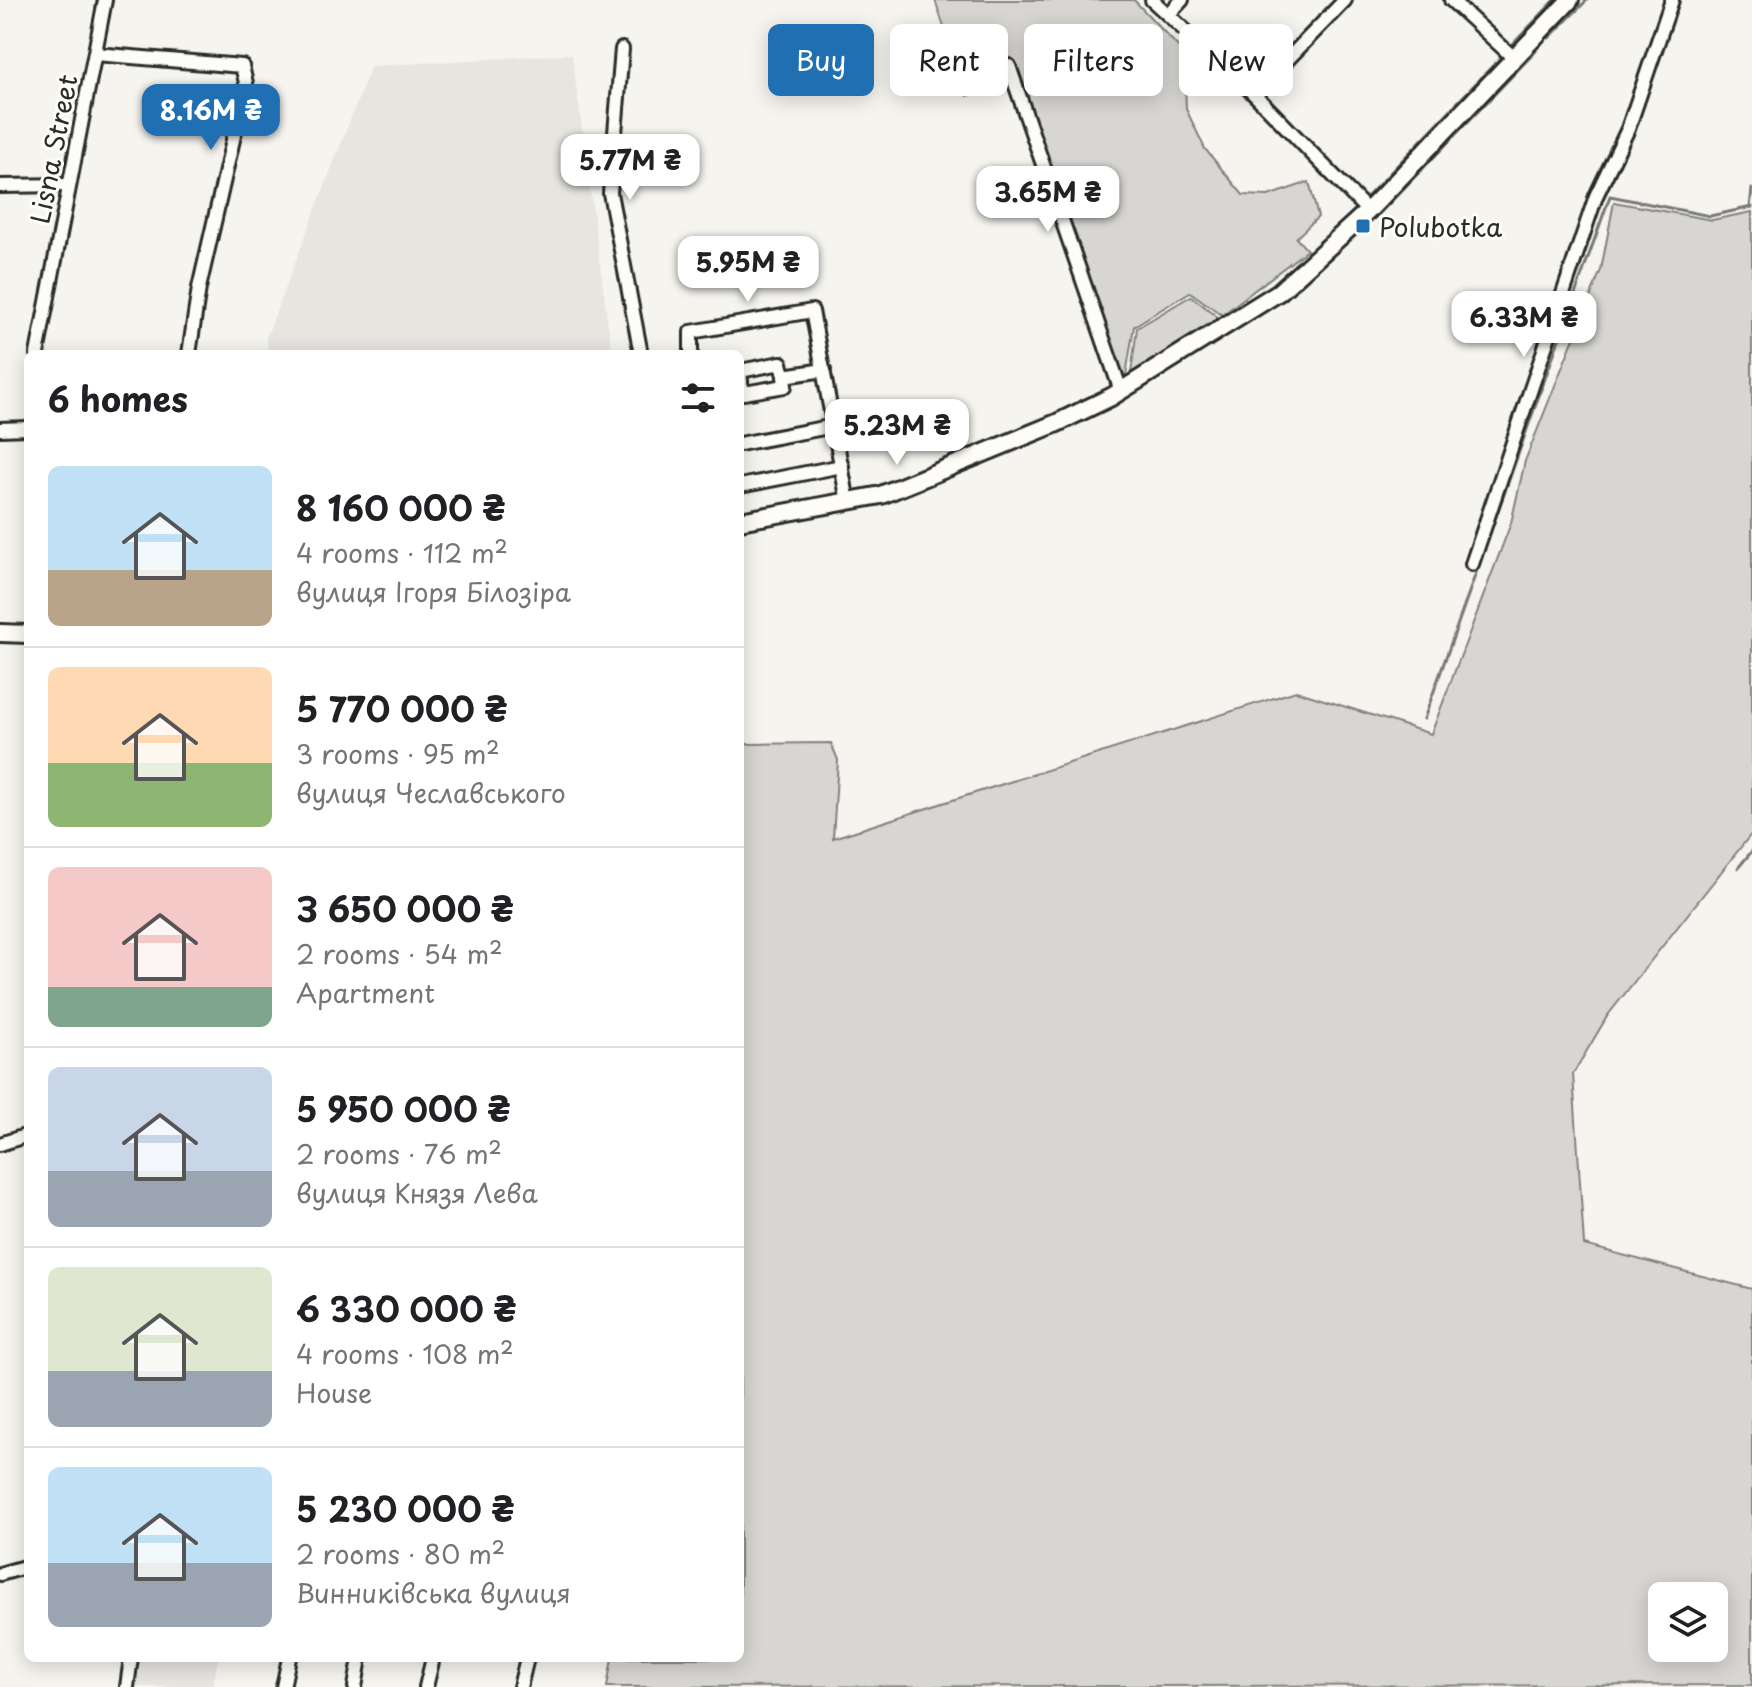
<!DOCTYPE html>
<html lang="en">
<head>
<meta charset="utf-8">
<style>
  :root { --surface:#fff; --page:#f2f2f2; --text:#202124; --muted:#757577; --line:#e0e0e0; --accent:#1f6fb2 }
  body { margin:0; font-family:"Playpen Sans",sans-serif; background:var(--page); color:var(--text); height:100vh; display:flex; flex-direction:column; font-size:30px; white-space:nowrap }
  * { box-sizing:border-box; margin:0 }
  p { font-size:26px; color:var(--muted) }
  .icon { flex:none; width:44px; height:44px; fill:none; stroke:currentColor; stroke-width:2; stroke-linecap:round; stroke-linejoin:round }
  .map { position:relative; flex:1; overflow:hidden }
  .panel { position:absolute; left:24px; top:350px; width:720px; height:1312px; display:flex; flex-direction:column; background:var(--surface); border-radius:12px; box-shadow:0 4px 20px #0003 }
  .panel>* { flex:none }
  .hud { position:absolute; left:768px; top:24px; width:760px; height:72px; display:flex; gap:16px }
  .buttons { position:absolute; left:1648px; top:1582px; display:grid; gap:16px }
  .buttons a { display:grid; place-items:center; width:80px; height:80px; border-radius:12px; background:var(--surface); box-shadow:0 4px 20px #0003; font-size:40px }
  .price { position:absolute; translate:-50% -68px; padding:0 18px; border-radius:16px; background:#fff; color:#222; font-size:26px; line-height:52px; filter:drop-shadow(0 2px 4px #0008) }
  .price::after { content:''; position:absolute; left:50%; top:48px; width:24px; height:18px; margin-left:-12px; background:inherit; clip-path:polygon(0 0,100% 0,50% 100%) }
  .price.current { background:var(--accent); color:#fff }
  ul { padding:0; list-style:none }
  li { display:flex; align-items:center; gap:24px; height:200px; padding:0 24px }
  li+li { border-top:2px solid var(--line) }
  li span { display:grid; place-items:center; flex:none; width:224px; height:160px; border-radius:12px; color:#555 }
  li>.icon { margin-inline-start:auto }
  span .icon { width:96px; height:96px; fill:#fffc; stroke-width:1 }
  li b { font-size:34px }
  h2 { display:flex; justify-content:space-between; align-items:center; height:96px; padding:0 24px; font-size:34px }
  .pill { padding:0 28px; border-radius:12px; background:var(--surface); box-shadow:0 4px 20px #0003; font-size:28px; line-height:72px }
  .pill.current { background:var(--accent); color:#fff }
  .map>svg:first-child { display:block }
  .built { fill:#e6e5e0 }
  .green { fill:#d7d6d2; stroke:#81807e; stroke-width:2; fill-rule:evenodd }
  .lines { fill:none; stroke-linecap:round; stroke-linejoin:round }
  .stream { stroke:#797877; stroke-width:3 }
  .minor-casing { stroke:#2b2b2b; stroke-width:18 }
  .major-casing { stroke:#2b2b2b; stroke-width:22 }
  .minor { stroke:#fdfcf7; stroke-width:12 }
  .major { stroke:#fdfcf7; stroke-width:16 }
  .poi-dot { fill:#1f6fb2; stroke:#fdfcf7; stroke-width:3 }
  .labels { text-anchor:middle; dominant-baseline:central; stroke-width:6; stroke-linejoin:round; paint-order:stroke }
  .street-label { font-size:26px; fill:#2b2b2b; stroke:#fdfcf7 }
  .poi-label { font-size:26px; fill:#2b2b2b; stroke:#fdfcf7; text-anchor:start }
</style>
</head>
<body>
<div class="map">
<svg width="1752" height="1687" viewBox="0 0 1752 1687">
  <rect width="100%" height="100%" fill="#f5f4ef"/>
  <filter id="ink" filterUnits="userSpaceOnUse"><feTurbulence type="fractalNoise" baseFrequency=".0125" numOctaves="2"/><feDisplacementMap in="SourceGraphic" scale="16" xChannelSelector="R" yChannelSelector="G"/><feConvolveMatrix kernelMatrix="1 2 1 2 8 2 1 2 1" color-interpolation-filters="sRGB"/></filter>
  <g filter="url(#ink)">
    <g class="built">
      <polygon points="572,54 612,354 269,354 266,338 371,66"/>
      <polygon points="141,1658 218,1658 213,1687 136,1687"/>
    </g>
    <g class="green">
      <polygon points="935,0 1134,0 1184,53 1186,109 1205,149 1243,195 1268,196 1309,182 1318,217 1296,238 1307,250 1222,315 1190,292 1134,326 1126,375 1120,378 1021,78 967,96"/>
      <path d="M1614,202L1712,220L1752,212V833L1608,1015L1573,1074L1584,1245L1752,1289V1685L607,1687L612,1658H740V744L831,743L838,760L833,838L1296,691L1431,734L1511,523L1525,461L1601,270ZM1714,1596V1648H1662V1596Z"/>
      <polygon points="1191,296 1219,318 1131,373 1137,328"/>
    </g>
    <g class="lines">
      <g class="stream">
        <polyline points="1549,38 1587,0"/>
        <polyline points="1510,47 1555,0"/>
        <polyline points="1622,129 1654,34"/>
        <polyline points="1365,199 1501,57"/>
        <polyline points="1750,207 1752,189"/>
        <polyline points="1379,214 1536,51"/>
        <polyline points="1332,233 1356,209"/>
        <polyline points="1424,719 1610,196 1710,216 1752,207"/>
        <polyline points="1738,868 1752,851"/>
      </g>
      <g class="minor-casing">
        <g id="minor">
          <polyline points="1152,0 1254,94 1368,211"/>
          <polyline points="1451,0 1515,59"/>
          <polyline points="1169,14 1182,0"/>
          <polyline points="622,49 610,193 641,354"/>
          <polyline points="95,54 242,66 246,83 199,288 189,354"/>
          <polyline points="1009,66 1121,391"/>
          <polyline points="1254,94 1345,0"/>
          <polyline points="0,186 67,185"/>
          <polyline points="37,354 105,0"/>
          <polyline points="691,354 691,332 812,311 848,502"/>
          <polyline points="740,381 744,393 785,386 784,376 824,370"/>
          <polyline points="741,381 740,371 781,363 784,376"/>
          <polyline points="0,429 28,428"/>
          <polyline points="740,444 834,426"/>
          <polyline points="740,486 842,466"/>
          <polyline points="1472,564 1596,196 1628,129 1672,0"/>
          <polyline points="0,1144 28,1135"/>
          <polyline points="0,1574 28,1566"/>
          <polyline points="127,1687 131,1658"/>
          <polyline points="283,1687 289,1658"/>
          <polyline points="355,1687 360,1658"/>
          <polyline points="426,1687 433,1658"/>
          <polyline points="520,1687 527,1658"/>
        </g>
      </g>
      <g class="major-casing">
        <g id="major">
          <polyline points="740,521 881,495 1057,423 1111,397 1279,292 1368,211 1570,0"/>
          <polyline points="0,633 28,634"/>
        </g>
      </g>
      <use href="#minor" class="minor"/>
      <use href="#major" class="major"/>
    </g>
  </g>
  <rect class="poi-dot" x="1355" y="218" width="16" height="16" rx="4"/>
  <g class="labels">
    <g class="street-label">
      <text transform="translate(53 149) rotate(-79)">Lisna Street</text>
    </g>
    <g class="poi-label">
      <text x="1379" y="226">Polubotka</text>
    </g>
  </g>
</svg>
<div class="buttons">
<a><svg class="icon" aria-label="layers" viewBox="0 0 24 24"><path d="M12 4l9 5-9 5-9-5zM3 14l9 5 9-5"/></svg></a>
</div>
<b class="price current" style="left:211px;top:152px">8.16M ₴</b>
<b class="price" style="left:630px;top:202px">5.77M ₴</b>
<b class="price" style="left:1048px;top:234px">3.65M ₴</b>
<b class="price" style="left:748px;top:304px">5.95M ₴</b>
<b class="price" style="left:1524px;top:359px">6.33M ₴</b>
<b class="price" style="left:897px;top:467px">5.23M ₴</b>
<div class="hud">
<a class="pill current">Buy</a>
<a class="pill">Rent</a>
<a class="pill">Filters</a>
<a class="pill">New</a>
</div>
<section class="panel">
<h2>6 homes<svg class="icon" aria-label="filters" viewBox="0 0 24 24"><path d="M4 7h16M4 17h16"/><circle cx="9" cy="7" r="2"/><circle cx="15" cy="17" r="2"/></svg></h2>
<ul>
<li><span style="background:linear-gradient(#bfe0f5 65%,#b9a48a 0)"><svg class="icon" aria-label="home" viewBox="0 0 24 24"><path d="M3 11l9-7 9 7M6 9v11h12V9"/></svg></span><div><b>8 160 000 ₴</b><p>4 rooms · 112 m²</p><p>вулиця Ігоря Білозіра</p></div></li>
<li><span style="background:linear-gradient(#ffd9b3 60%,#8fb573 0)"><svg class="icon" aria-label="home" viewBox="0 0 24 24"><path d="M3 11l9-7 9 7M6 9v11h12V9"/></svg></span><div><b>5 770 000 ₴</b><p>3 rooms · 95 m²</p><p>вулиця Чеславського</p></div></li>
<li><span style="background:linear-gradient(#f6c9c9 75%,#7fa58c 0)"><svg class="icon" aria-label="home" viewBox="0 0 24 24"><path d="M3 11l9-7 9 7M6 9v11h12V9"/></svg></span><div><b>3 650 000 ₴</b><p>2 rooms · 54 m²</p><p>Apartment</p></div></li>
<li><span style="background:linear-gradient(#c9d6e8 65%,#9aa5b1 0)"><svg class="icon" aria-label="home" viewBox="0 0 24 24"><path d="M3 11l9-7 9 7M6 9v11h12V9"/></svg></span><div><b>5 950 000 ₴</b><p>2 rooms · 76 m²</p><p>вулиця Князя Лева</p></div></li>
<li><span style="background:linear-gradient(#dfe7d0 65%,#9aa5b1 0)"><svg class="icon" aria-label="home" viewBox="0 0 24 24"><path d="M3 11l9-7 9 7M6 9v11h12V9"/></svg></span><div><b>6 330 000 ₴</b><p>4 rooms · 108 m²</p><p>House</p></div></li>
<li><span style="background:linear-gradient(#bfe0f5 60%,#9aa5b1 0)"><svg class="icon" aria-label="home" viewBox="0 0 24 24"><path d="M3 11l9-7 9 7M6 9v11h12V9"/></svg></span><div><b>5 230 000 ₴</b><p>2 rooms · 80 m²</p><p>Винниківська вулиця</p></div></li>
</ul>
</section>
</div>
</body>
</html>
